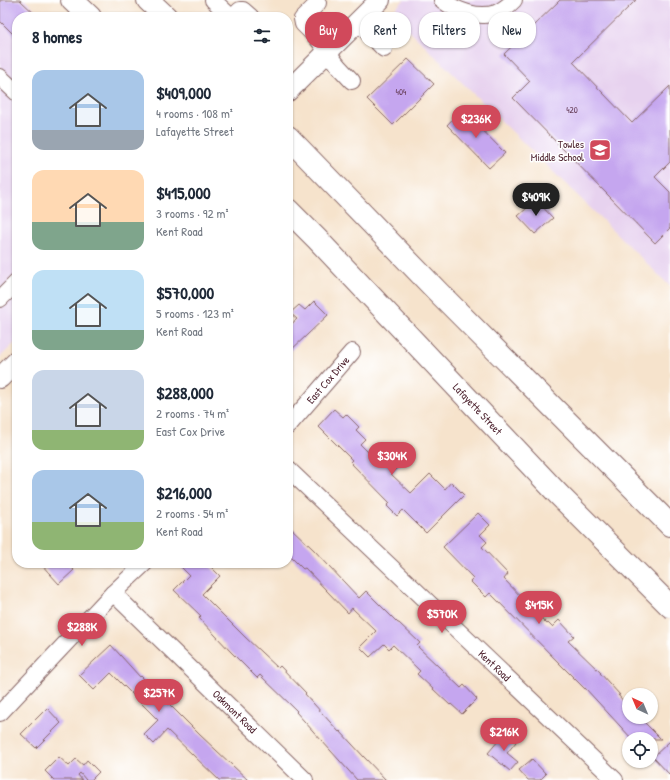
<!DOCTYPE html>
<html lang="en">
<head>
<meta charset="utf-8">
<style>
  :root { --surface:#fff; --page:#f2f2f3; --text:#1f2937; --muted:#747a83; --accent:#d1495b }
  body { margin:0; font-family:"Patrick Hand",sans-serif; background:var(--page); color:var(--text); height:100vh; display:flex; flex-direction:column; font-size:15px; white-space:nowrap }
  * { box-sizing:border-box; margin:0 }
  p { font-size:13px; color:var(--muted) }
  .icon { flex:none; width:22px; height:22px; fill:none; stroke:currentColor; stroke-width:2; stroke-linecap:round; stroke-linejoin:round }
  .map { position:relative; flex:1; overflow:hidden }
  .details { position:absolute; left:12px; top:12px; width:281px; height:556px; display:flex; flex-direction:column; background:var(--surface); border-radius:16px; box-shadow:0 1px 3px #0004 }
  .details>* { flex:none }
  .hud { position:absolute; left:305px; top:12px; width:305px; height:36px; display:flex; gap:8px }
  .needle { width:26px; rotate:316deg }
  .buttons { position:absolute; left:622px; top:688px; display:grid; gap:8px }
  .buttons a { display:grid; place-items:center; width:36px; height:36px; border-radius:50%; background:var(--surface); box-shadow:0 1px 3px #0004; font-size:20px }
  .price { position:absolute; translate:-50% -34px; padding:0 9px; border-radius:14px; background:var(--accent); color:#fff; font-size:13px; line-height:26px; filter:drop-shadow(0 1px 2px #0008) }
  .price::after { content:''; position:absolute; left:50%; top:24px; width:12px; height:9px; margin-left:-6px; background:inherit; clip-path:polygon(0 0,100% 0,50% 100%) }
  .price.on { background:#222; color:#fff }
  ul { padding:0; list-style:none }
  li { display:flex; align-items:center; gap:12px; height:100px; padding:0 20px }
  li span { display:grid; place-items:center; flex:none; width:112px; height:80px; border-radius:12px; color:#555 }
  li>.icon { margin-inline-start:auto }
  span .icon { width:48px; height:48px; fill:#fffc; stroke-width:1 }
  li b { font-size:17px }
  h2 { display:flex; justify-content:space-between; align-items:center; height:48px; padding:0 20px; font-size:17px }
  .chip { padding:0 14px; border-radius:16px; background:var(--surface); box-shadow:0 1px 3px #0004; font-size:14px; line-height:36px }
  .chip.on { background:var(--accent); color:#fff }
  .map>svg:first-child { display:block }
  .built { fill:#e7d2ef }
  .building { fill:#c5a6ef }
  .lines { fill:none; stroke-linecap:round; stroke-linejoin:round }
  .minor-casing { stroke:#866463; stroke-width:18 }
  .major-casing { stroke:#866463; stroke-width:22 }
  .highway-casing { stroke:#866463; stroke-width:24 }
  .minor { stroke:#fff; stroke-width:16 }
  .major { stroke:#fff; stroke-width:20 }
  .highway { stroke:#fff; stroke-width:22 }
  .labels { text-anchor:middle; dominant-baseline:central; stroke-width:3; stroke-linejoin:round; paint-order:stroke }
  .number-label { font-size:9px; fill:#69415c }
  .poi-label { font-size:11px; fill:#4a1f2b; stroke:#fff; text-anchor:end }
  .street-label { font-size:11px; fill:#4a1f2b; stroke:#fff }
</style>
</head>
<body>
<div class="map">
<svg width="670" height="780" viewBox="0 0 670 780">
  <rect width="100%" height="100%" fill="#fff"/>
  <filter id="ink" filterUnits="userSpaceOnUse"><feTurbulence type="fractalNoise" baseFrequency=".025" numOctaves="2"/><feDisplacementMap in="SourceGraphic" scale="8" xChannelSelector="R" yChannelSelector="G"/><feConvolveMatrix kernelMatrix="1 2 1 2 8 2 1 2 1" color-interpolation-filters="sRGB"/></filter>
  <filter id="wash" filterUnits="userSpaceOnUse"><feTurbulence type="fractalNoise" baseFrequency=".012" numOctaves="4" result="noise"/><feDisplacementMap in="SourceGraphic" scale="16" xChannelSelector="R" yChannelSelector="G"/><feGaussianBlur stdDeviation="0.9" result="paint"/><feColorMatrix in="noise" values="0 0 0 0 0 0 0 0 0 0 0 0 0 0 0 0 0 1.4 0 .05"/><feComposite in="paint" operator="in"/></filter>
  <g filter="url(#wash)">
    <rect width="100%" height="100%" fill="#f6e3cc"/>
    <g class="built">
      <polygon points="0,0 25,0 43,17 17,17 17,341 0,357"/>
      <polygon points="404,0 670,0 670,286 391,13"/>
    </g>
    <g id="blocks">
      <g class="building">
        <polygon points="0,0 20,0 38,17 17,17 17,38 0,21"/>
        <polygon points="560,0 636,0 573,62 632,123 670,86 670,162 655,177 670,192 670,228 655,243 513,98 530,81 504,54"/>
        <polygon points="408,59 434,84 393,125 367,99"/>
        <polygon points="462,109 505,153 489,168 447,125"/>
        <polygon points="536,200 553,218 535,234 518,216"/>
        <polygon points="314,301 328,315 288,353 288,327 297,319 290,313 299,305 305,310"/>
        <polygon points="334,409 343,417 346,414 359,427 356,430 365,439 360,444 380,464 396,449 406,459 391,474 411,493 430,474 445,489 451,482 464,495 426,533 403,510 397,516 387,506 390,503 350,462 352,460 318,426"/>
        <polygon points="478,513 490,525 480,535 487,542 482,547 508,574 504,579 547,624 548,623 552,627 559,620 574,636 568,641 601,673 600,673 620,695 618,695 629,707 629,717 639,717 661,739 632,739 585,688 585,689 563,667 490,593 486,597 470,581 473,578 443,547"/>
        <polygon points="288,525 314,550 359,598 366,591 398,623 399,623 420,643 417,646 461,688 464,685 477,699 462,714 451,704 450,705 417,674 420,671 393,645 389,649 384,644 370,657 360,647 376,631 352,608 348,613 305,568 303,569 288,554"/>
        <polygon points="40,563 67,563 74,570 59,584"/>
        <polygon points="177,563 207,563 220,576 202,594 245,637 278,668 280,666 306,693 305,694 339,732 340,731 364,757 386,780 357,780 313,731 296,712 297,711 260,675 257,678 231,652 199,618 201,616 174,590 189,575"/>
        <polygon points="111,645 140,677 141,676 200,735 248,780 219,780 167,730 154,744 144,734 158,720 111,673 94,690 79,675"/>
        <polygon points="47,708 61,723 36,748 21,734"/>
        <polygon points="505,733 516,742 507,753 518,762 510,771 488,753"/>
        <polygon points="670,741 670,775 653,757"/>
        <polygon points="59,757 69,766 76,759 83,765 87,760 99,772 91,780 86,780 80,773 78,775 82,780 54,780 45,771"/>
        <polygon points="532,759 546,774 540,780 528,780 519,770"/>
      </g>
    </g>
  </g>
  <g filter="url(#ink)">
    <use href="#blocks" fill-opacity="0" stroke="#866463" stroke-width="1"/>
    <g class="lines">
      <g class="minor-casing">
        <g id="minor">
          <polyline points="213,0 231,17"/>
          <path d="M442,0C456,11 479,19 496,13C503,10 509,5 514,0"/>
          <polyline points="318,3 302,19 303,24 317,38 338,66 352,81"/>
          <polyline points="233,17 240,10 243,10 251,17"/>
          <polyline points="358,22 384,49"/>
          <polyline points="0,77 17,93"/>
          <polyline points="0,299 17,282"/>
          <path id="s1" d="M288,426L352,352"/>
          <path id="s2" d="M288,469L615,780"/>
          <path id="s3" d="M113,593L305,780"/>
          <polyline points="0,713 113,593 145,563"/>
        </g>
      </g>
      <g class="major-casing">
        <g id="major">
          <polyline points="288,91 380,0"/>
          <polyline points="0,378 17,361"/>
        </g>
      </g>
      <g class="highway-casing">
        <g id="highway">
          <polyline points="72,0 90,17"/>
          <polyline points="148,0 166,17"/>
          <polyline points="288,137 438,292 670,525"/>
          <path id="s4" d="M288,210L317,239L559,495L670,606"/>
        </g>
      </g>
      <use href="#minor" class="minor"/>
      <use href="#major" class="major"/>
      <use href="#highway" class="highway"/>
    </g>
  </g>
  <defs>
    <g id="school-square" transform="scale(1.15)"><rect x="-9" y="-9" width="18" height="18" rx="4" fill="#d1495b" stroke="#fff"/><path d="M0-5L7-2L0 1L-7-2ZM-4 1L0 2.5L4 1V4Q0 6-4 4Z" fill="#fff"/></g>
  </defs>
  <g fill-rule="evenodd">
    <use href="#school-square" x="600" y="150"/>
  </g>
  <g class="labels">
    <g class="number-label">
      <text x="401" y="92">404</text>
      <text x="572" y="110">420</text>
    </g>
    <g class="poi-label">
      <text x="584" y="144">Towles<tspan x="584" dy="13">Middle School</tspan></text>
    </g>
    <g class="street-label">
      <text stroke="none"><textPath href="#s1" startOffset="61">East Cox Drive</textPath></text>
      <text stroke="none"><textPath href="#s4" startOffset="275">Lafayette Street</textPath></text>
      <text stroke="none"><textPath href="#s2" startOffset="285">Kent Road</textPath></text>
      <text stroke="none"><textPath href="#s3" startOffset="170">Oakmont Road</textPath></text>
    </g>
  </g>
</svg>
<div class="buttons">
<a><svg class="needle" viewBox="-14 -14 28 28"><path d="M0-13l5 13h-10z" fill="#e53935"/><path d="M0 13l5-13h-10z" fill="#747a83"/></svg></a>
<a><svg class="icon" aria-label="locate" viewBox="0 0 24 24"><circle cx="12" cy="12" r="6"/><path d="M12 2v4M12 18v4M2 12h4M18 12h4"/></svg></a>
</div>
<b class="price" style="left:476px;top:139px">$236K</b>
<b class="price on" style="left:536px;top:217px">$409K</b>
<b class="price" style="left:392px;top:476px">$304K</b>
<b class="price" style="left:539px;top:625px">$415K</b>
<b class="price" style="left:442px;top:634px">$570K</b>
<b class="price" style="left:82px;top:647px">$288K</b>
<b class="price" style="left:159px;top:713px">$257K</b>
<b class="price" style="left:504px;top:752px">$216K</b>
<div class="hud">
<a class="chip on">Buy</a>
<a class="chip">Rent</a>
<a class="chip">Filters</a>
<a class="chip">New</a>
</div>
<section class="details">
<h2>8 homes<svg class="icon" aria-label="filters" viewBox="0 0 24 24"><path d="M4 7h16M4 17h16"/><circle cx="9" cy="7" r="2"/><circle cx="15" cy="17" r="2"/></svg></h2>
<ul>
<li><span style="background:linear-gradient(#a9c7e8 75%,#9aa5b1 0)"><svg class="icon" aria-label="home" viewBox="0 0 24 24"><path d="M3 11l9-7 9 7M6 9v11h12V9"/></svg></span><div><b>$409,000</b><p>4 rooms · 108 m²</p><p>Lafayette Street</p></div></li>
<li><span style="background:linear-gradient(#ffd9b3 65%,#7fa58c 0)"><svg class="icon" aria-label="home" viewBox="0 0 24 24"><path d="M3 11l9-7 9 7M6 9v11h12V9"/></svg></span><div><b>$415,000</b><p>3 rooms · 92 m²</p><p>Kent Road</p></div></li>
<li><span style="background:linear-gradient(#bfe0f5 75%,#7fa58c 0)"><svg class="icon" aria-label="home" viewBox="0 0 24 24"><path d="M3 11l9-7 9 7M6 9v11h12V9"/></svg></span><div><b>$570,000</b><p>5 rooms · 123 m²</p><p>Kent Road</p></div></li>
<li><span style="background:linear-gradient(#c9d6e8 75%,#8fb573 0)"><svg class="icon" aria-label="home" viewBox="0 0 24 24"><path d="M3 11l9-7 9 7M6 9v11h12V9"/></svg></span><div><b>$288,000</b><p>2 rooms · 74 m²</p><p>East Cox Drive</p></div></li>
<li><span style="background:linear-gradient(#a9c7e8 65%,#8fb573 0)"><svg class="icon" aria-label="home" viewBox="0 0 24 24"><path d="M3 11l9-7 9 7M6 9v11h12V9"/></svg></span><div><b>$216,000</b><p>2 rooms · 54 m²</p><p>Kent Road</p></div></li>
</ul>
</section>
</div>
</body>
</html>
